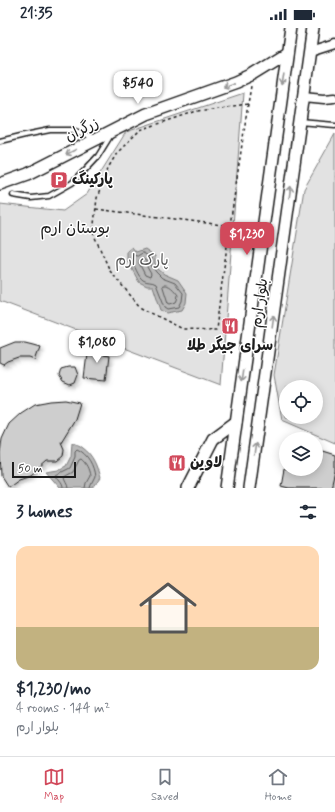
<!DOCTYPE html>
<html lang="en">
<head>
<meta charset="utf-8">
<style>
  :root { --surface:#fff; --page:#f2f2f3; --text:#1f2937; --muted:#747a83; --line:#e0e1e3; --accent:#d1495b }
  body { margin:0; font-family:Mynerve,"Playpen Sans Arabic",sans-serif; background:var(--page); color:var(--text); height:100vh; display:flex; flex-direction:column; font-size:15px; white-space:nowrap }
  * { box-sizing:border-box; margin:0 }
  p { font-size:13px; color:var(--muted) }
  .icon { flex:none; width:22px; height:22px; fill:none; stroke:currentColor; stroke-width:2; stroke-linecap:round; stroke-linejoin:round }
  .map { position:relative; height:460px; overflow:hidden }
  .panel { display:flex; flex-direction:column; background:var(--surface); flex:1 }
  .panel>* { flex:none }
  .controls { position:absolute; left:279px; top:352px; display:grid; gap:8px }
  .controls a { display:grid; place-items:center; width:44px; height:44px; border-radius:50%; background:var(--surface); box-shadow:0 2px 10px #0003; font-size:20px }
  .scale { position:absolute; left:12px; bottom:10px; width:64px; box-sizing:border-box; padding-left:4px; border:2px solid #1c1c1c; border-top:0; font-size:11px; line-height:14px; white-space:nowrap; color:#1c1c1c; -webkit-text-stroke:3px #fff; paint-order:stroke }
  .price { position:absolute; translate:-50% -34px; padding:0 9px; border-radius:8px; background:#fff; color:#222; font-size:13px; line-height:26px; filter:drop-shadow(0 1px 2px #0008) }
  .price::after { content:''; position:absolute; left:50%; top:24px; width:12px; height:9px; margin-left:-6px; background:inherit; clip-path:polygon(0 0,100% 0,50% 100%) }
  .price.active { background:var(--accent); color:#fff }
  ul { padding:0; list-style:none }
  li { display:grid; align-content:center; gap:8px; height:212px; padding:0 16px }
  li span { display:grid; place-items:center; height:124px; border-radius:12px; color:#555 }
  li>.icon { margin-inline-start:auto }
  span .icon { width:72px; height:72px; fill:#fffc; stroke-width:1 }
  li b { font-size:17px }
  h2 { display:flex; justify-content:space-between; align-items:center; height:48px; padding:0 16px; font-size:17px }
  .status { display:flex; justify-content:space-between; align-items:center; height:28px; padding:0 20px; background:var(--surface); direction:ltr }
  .status svg { height:11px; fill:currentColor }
  .dock { display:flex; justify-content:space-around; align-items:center; height:56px; border-top:1px solid var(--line); background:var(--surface); font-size:11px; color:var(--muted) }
  .dock a { display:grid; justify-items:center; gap:2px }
  .dock .active { color:var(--accent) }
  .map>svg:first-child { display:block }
  .green { fill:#e2e2e2; stroke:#7f7f7f; fill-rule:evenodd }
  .water { fill:#b8b8b8; stroke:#7a7a7a }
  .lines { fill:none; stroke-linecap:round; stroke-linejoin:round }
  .shore { stroke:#5a5a5a; stroke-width:1 }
  .building { fill:#cecece; stroke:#1c1c1c; filter:url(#shadow) }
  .lane-casing { stroke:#1c1c1c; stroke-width:7 }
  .street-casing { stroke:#1c1c1c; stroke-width:11 }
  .secondary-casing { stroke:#1c1c1c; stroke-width:14 }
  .path { stroke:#1c1c1c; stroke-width:1.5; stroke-dasharray:3 3; stroke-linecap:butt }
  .lane { stroke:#fff; stroke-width:4 }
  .street { stroke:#fff; stroke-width:8 }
  .secondary { stroke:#fff; stroke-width:11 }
  .oneway { stroke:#999 }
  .labels { text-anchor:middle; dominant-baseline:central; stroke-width:3; stroke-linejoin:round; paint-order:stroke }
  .street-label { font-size:15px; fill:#1c1c1c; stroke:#fff }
  .poi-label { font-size:15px; font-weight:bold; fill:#1c1c1c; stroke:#fff; text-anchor:start }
  .park-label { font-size:15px; fill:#575757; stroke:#fff }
  .neighbourhood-label { font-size:16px; fill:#1c1c1c; stroke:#fff }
</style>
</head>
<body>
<div class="status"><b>21:35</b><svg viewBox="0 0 49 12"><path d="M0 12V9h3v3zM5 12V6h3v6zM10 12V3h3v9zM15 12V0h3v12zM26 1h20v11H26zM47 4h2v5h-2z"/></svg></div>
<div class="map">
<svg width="335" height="460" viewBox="0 0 335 460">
  <defs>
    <filter id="shadow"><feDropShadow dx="2.5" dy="2.5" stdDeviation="2" flood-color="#0004"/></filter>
  </defs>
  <rect width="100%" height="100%" fill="#fff"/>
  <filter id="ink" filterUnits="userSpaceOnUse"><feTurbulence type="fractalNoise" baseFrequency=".025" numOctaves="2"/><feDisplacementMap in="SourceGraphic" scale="8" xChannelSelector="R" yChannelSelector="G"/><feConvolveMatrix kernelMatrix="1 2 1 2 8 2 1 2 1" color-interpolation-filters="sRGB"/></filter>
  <g filter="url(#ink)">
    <g class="green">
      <polygon points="243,65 221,357 0,273 0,176 63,183 87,166 126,104"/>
      <path d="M335,106V415L282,392L274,347L304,161ZM286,359H316V389H286Z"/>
    </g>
    <g class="water">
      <polygon points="132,219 136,224 145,221 155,228 155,235 158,241 164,246 178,252 187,265 186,275 182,282 167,285 161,282 153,258 147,258 139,254 127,232 127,223"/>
      <path d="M72,414C75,416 80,417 83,420C93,427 97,438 100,450L93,460H60L46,444L58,442L66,438L71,428Z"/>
    </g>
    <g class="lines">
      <g class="shore">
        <path d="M143,225L145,226L151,230V237L156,244L162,250L175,255L183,265L182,273L179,279L168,281L165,279L156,256C152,253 147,255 143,252C138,249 134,236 131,231V229L132,227L137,228Z"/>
        <polygon points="143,231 146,233 147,239 151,246 150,249 145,247 139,235 139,233"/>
        <path d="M163,257C170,256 174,262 178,267L177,272L176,274L170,276L168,275L163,259Z"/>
        <path d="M63,460C63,454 57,452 56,447L70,440L75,429V423L77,421C88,426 94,438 95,449L91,457L90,460"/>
        <path d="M68,460C68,456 64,453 64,449L73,444L79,432L81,431C86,435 89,441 90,448L86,455L85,460"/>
      </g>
    </g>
    <g class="building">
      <polygon points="15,314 25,314 33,316 40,318 35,332 30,330 19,330 8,334 4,337 0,335 0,320"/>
      <polygon points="93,317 104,318 103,327 109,328 106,352 84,350 87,326 93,326"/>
      <polygon points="68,339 75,339 78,347 75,355 70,357 63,354 59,348 61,341"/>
      <polygon points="66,372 80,375 75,391 61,414 64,421 63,428 57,433 47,433 31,447 19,451 8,459 1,448 0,425 2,411 9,396 21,385 35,376 51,373"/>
      <polygon points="316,421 335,427 335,443 331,460 289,460 281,458 284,441 316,441"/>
    </g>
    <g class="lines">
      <g class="lane-casing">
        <g id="lane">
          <polyline points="300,94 335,97"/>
          <polyline points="0,113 25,107 50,102 73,102 95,110"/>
          <polyline points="13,167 31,170 49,168 72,155 84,143 98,128 111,107"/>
        </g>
      </g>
      <g class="street-casing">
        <g id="street">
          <polyline points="310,24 335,16"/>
          <polyline points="304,68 324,70 335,69"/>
        </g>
      </g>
      <g class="secondary-casing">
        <g id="secondary">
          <polyline points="0,156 28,146 146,86 236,54 253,46 287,25"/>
          <polyline points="188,460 213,411 236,394"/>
          <polyline points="227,460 291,0"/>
          <polyline points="249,460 313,0"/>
        </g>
      </g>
      <g class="path">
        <path d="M248,76L197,83L140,102L117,125L108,140L97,170L93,205L110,243L141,280L183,301L216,302C225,226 237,151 248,76L251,58"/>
        <polyline points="96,181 230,198"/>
      </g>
      <use href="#lane" class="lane"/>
      <use href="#street" class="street"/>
      <use href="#secondary" class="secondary"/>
    </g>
    <defs><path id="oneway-shaft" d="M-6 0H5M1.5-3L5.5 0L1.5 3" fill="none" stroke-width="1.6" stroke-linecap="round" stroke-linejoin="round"/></defs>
    <g class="oneway">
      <use href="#oneway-shaft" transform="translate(283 52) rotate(98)"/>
      <use href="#oneway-shaft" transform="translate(228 57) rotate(160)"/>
      <use href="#oneway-shaft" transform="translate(71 124) rotate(153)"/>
      <use href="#oneway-shaft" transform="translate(290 164) rotate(-82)"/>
      <use href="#oneway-shaft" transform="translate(273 293) rotate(-82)"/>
      <use href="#oneway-shaft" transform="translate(242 348) rotate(98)"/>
      <use href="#oneway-shaft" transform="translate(255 421) rotate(-82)"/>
    </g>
  </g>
  <defs>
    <g id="parking-square" transform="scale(0.9)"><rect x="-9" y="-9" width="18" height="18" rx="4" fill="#d1495b" stroke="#fff"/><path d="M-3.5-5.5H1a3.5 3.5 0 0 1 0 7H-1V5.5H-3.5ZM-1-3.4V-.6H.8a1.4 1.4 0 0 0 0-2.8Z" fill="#fff"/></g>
    <g id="restaurant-square" transform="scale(0.9)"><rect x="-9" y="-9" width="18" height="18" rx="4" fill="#d1495b" stroke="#fff"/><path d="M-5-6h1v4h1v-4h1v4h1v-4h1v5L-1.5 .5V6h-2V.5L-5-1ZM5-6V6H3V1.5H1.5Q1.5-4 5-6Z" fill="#fff"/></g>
  </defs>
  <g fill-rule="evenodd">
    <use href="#parking-square" x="59" y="152"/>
    <use href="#restaurant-square" x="230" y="298"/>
    <use href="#restaurant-square" x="177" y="435"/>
  </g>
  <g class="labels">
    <g class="street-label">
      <text transform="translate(82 102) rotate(-27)">زرگران</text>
      <text transform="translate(260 275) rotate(-82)">بلوار ارم</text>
    </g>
    <g class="poi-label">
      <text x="72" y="152">پارکینگ</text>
      <text x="230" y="318" text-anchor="middle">سرای جیگر طلا</text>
      <text x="190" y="435">لاوین</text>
    </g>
    <g class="park-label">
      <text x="142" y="233">پارک ارم</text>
    </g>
    <g class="neighbourhood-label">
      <text x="75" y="200">بوستان ارم</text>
    </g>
  </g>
</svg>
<div class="controls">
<a><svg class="icon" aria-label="locate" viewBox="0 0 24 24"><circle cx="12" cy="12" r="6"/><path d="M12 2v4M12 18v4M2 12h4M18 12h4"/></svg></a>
<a><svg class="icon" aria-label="layers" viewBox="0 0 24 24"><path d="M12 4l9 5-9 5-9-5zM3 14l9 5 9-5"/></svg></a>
</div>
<div class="scale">50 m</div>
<b class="price" style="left:138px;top:77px">$540</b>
<b class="price active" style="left:247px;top:228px">$1,230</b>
<b class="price" style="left:97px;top:336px">$1,080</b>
</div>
<section class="panel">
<h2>3 homes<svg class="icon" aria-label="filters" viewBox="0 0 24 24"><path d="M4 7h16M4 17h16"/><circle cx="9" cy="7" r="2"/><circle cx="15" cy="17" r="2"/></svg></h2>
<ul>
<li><span style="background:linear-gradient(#ffd9b3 65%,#c2b280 0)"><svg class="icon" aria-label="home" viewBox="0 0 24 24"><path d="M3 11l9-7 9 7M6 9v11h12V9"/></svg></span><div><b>$1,230/mo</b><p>4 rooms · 144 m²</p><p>بلوار ارم</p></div></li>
</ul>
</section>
<nav class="dock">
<a class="active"><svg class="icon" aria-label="map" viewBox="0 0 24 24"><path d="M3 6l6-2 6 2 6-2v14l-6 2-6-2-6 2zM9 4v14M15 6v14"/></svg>Map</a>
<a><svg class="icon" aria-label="saved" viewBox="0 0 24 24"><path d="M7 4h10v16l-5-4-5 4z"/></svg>Saved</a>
<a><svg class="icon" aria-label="home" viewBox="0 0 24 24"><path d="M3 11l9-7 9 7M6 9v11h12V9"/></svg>Home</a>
</nav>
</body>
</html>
